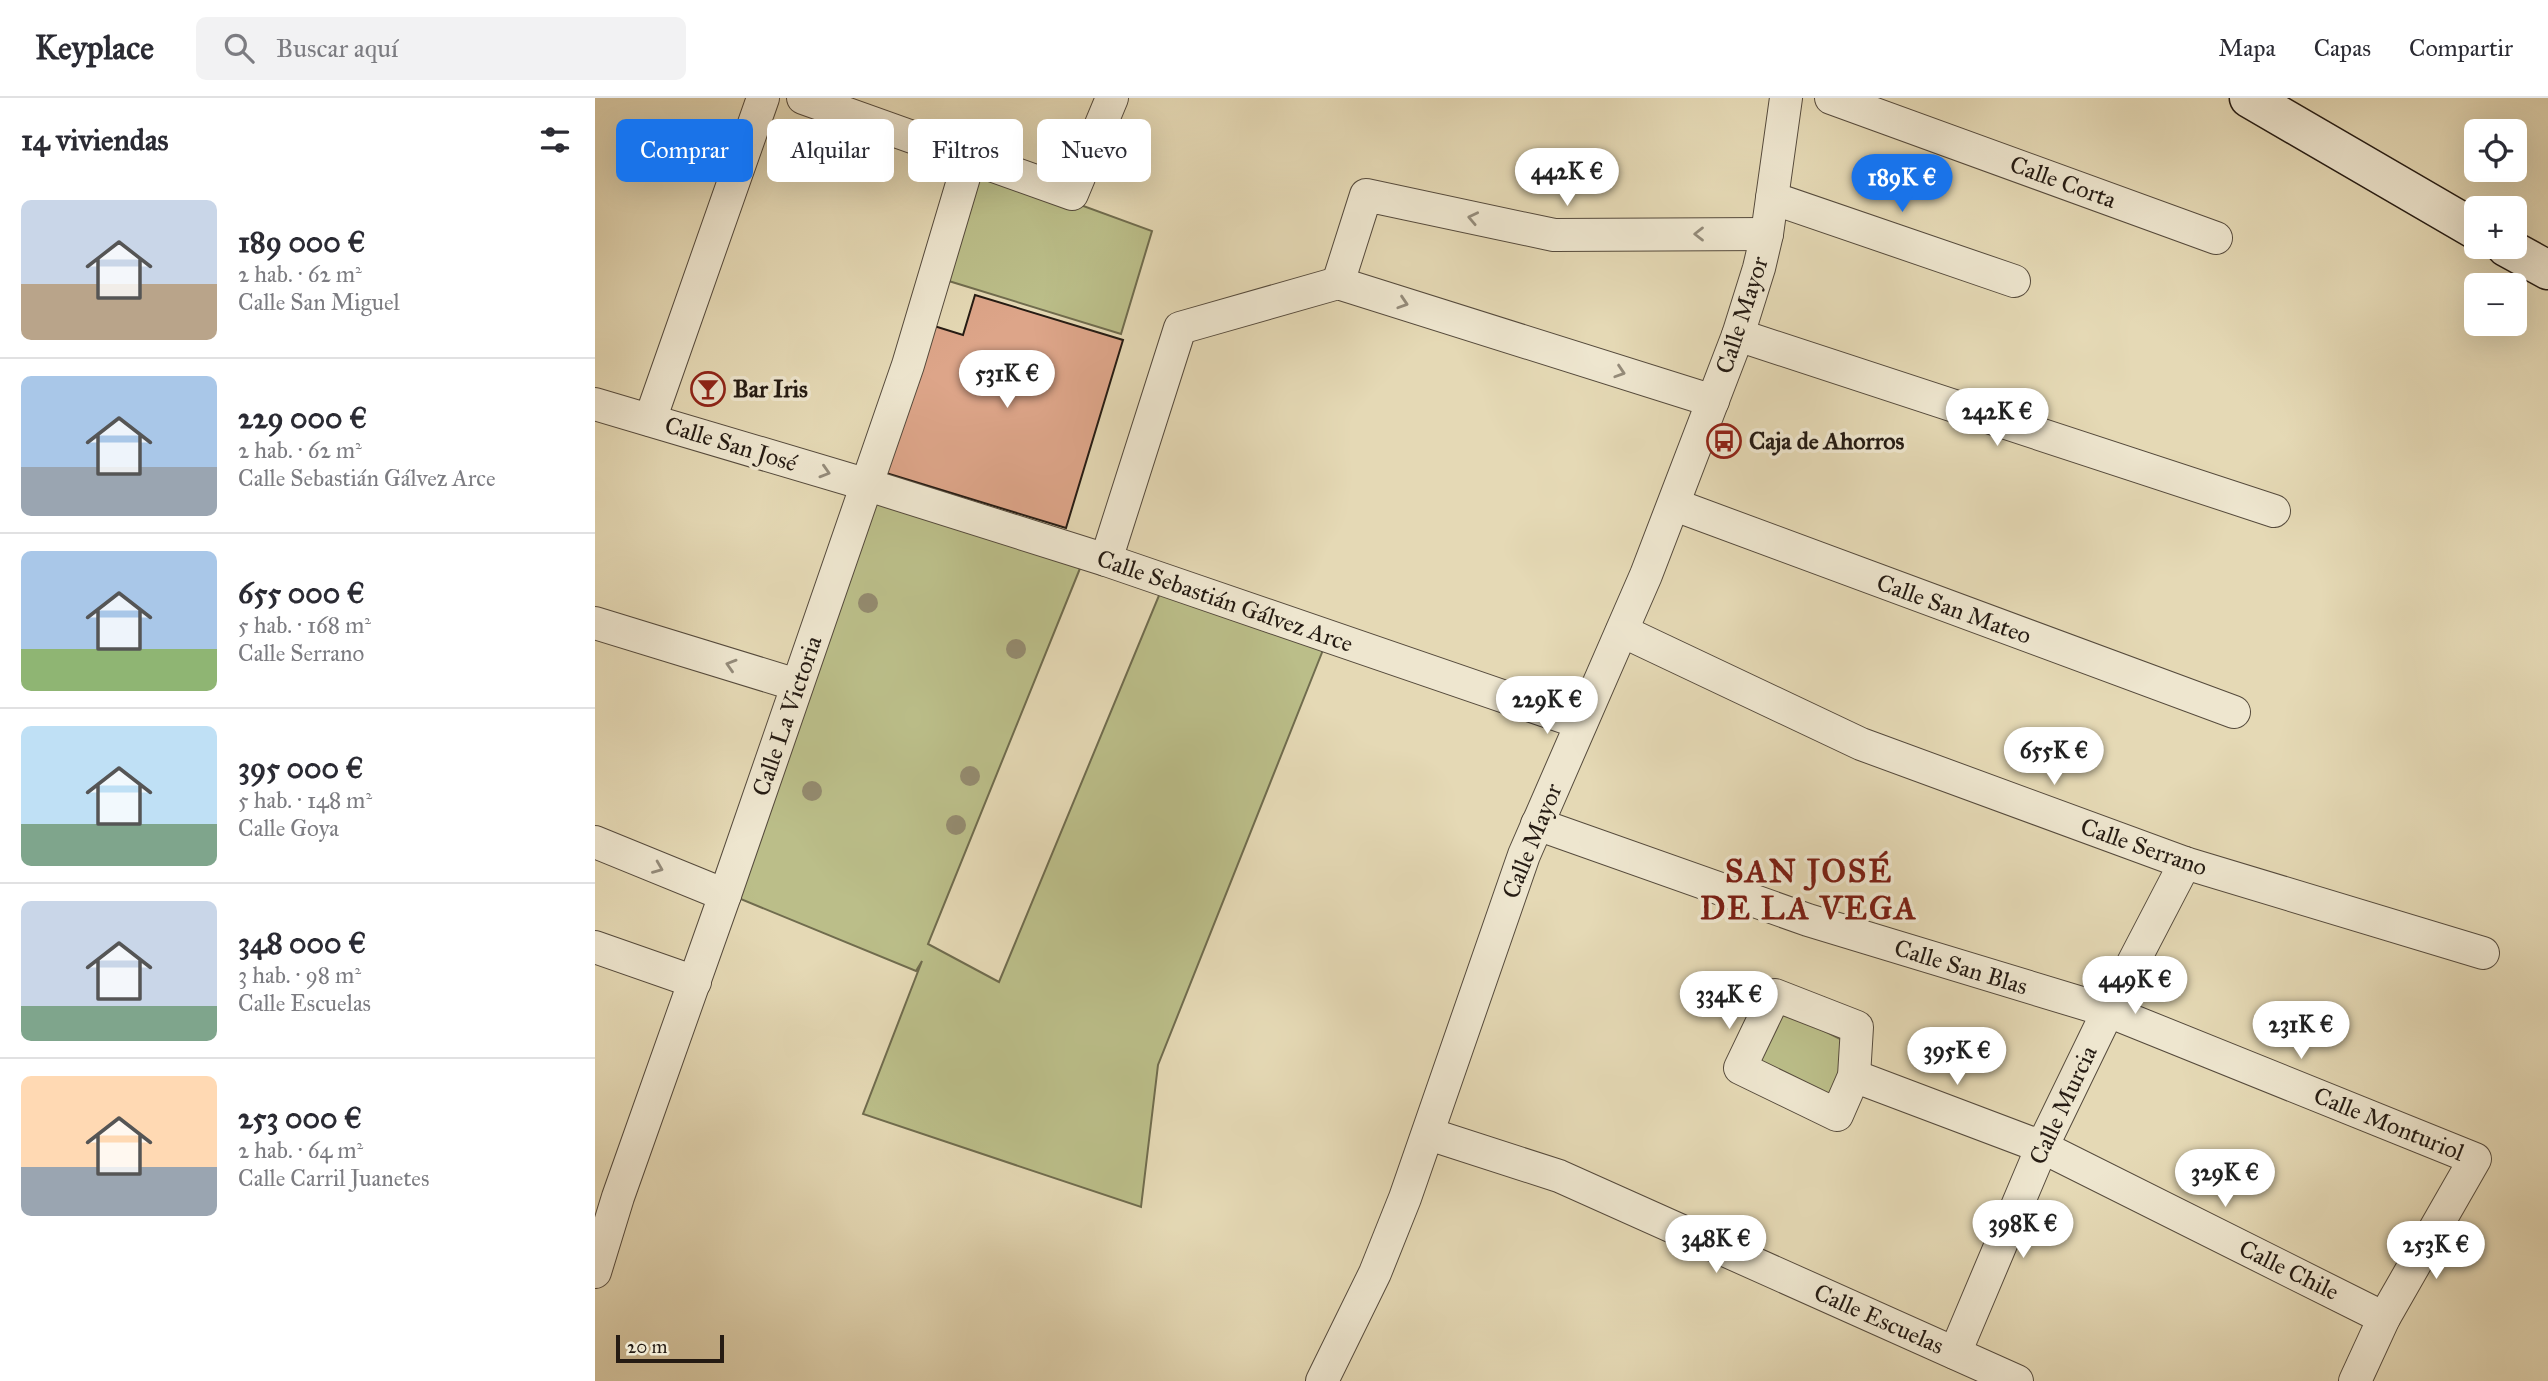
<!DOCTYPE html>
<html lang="es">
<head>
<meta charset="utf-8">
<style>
  :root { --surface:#fff; --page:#f2f2f3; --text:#2b2b33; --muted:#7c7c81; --line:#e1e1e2; --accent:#1a73e8 }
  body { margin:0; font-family:"IM FELL Great Primer",serif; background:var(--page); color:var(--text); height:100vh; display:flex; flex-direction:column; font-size:26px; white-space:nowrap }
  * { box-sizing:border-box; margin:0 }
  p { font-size:23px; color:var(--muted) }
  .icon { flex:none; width:38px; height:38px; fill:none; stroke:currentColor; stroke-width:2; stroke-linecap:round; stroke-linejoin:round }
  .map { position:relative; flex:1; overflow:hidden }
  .details { display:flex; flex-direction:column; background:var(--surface); width:595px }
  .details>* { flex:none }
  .top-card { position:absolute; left:21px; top:21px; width:665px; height:63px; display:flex; gap:14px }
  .fabs { position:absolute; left:1869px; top:21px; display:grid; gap:14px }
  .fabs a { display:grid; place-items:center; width:63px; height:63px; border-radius:10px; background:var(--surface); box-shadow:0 7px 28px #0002; font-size:35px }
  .scale { position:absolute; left:21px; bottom:18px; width:108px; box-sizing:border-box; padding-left:7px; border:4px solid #251b13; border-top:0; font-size:19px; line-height:24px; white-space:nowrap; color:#251b13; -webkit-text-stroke:5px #eee6cf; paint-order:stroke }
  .price { position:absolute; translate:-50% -60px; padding:0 16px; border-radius:24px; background:#fff; color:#222; font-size:23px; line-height:46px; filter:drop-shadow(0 2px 4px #0008) }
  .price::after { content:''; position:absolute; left:50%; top:42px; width:21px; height:16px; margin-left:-10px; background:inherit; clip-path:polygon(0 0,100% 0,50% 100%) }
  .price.on { background:var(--accent); color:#fff }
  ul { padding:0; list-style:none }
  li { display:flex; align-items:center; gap:21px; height:175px; padding:0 21px }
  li+li { border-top:2px solid var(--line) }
  li span { display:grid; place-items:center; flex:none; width:196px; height:140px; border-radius:10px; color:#555 }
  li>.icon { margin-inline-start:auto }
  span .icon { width:84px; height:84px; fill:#fffc; stroke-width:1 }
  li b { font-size:30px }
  h2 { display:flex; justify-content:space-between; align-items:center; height:84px; padding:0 21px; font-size:30px }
  .chip { padding:0 24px; border-radius:10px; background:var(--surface); box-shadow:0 7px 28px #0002; font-size:24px; line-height:63px }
  .chip.on { background:var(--accent); color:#fff }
  header { display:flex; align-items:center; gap:42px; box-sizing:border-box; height:98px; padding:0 35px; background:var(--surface); border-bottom:2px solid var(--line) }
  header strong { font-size:33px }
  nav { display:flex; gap:38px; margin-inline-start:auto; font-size:24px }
  .search { width:490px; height:63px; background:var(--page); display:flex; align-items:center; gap:18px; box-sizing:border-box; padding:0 24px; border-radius:10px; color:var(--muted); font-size:26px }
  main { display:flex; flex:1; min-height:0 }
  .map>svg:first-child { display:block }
  .green { fill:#bbbe89; stroke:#706c4e; stroke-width:2 }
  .building { fill:#dda589; stroke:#251b13; stroke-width:2 }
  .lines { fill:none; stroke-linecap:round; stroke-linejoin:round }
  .street-casing { stroke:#554a3c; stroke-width:34 }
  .secondary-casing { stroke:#251b13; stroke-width:41 }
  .street { stroke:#eee6cf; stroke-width:32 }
  .secondary { stroke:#eee6cf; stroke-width:38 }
  .tree { fill:#948b6f }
  .oneway { stroke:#948b7a }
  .labels { text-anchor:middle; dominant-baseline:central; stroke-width:7; stroke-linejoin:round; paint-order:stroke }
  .street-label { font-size:24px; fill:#251b13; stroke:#eee6cf }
  .poi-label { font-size:24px; font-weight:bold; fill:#251b13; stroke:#eee6cf; text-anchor:start }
  .district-label { font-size:32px; font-weight:bold; letter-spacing:2px; fill:#7a1f14; stroke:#eee6cf }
</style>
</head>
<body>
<header>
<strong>Keyplace</strong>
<div class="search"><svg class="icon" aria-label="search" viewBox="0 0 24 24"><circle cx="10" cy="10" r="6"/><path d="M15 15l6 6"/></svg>Buscar aquí</div>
<nav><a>Mapa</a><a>Capas</a><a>Compartir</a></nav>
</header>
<main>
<section class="details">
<h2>14 viviendas<svg class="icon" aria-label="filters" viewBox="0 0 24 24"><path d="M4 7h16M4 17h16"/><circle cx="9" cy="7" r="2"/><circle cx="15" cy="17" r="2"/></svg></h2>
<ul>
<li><span style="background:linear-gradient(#c9d6e8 60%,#b9a48a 0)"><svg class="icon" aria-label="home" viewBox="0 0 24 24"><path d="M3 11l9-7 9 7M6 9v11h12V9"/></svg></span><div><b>189 000 €</b><p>2 hab. · 62 m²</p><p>Calle San Miguel</p></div></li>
<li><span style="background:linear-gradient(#a9c7e8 65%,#9aa5b1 0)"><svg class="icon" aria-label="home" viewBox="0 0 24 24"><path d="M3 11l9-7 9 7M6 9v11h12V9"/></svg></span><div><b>229 000 €</b><p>2 hab. · 62 m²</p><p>Calle Sebastián Gálvez Arce</p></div></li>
<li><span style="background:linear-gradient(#a9c7e8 70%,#8fb573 0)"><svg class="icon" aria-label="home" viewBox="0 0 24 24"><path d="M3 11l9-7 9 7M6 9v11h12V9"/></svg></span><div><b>655 000 €</b><p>5 hab. · 168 m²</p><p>Calle Serrano</p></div></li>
<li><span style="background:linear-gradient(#bfe0f5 70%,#7fa58c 0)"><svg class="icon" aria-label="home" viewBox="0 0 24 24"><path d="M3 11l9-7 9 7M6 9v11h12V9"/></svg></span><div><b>395 000 €</b><p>5 hab. · 148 m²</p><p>Calle Goya</p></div></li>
<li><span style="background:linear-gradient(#c9d6e8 75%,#7fa58c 0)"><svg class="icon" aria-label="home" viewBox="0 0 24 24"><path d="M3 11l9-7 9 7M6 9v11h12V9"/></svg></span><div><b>348 000 €</b><p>3 hab. · 98 m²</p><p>Calle Escuelas</p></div></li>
<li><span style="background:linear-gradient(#ffd9b3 65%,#9aa5b1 0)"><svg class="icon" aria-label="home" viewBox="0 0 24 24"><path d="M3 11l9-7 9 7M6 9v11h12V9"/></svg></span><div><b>253 000 €</b><p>2 hab. · 64 m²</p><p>Calle Carril Juanetes</p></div></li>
</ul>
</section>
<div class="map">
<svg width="1953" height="1283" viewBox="0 0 1953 1283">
  <rect width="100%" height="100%" fill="#e5d9b5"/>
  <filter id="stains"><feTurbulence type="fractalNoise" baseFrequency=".00286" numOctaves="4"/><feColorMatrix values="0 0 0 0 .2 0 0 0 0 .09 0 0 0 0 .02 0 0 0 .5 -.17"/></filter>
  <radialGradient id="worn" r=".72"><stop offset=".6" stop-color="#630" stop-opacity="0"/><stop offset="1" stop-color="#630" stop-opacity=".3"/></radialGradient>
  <g class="green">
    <polygon points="379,68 557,133 526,236 344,180"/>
    <polygon points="276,394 488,463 333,846 404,884 565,495 730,547 563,967 546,1109 268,1016 327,863 321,873 136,797"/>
    <polygon points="1192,914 1261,949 1238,1005 1157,966 1177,918"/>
  </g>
  <polygon class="building" points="380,197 528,242 471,430 291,375 336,227 368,237"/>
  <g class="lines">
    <g class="street-casing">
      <g id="street">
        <polyline points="208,0 477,96 517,0"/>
        <polyline points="1236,0 1621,140"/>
        <polyline points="1177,100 1419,183"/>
        <polyline points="743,185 771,97 959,137 1172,136"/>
        <polyline points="1143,237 1679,413"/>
        <polyline points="0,306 273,387 511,462 986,625"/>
        <polyline points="55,322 168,0"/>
        <polyline points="1080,407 1639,614"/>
        <polyline points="511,462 585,230 743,185 1118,303"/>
        <polyline points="0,525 202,587"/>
        <polyline points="1027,533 1266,646 1590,765 1888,855"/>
        <polyline points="942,726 1213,822 1513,913 1880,1061 1789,1220 1760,1283"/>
        <polyline points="0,744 130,797"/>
        <polyline points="0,849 100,884"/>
        <polygon points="1180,897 1262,929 1259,978 1242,1017 1145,970"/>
        <polyline points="1259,978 1447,1049 1789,1220"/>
        <polyline points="834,1036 964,1078 1422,1283"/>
        <polyline points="0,1174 23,1099 130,797 313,267 375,59"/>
        <polyline points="1360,1255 1447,1049 1513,913 1590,765"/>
        <polyline points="727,1283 780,1175 810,1100 929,757 1051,477 1143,237 1164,170 1172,136 1191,0"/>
      </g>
    </g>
    <g class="secondary-casing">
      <g id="secondary">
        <polyline points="1654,0 1881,132"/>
        <polyline points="1911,149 1953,172"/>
      </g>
    </g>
    <use href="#street" class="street"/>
    <use href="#secondary" class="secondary"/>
  </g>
  <g class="tree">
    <circle cx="273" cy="505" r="10"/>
    <circle cx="421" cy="551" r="10"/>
    <circle cx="375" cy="678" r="10"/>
    <circle cx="217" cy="693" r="10"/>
    <circle cx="361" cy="727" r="10"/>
  </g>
  <defs><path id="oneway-chevron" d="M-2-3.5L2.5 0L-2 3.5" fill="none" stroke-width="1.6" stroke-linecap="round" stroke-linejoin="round" transform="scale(1.75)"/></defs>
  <g class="oneway">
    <use href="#oneway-chevron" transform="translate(878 120) rotate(-168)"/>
    <use href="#oneway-chevron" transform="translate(1104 136) rotate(180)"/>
    <use href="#oneway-chevron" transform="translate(808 205) rotate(18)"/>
    <use href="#oneway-chevron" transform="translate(1025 274) rotate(18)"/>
    <use href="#oneway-chevron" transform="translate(230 374) rotate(17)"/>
    <use href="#oneway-chevron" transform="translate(136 567) rotate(-163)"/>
    <use href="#oneway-chevron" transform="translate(63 770) rotate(22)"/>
  </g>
  <defs>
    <g id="bar-ring" transform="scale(1.75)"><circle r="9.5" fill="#eee6cf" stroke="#8f2418" stroke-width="1.5"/><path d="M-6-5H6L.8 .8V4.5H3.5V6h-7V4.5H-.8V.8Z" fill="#8f2418"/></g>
    <g id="bus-ring" transform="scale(1.75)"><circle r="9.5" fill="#eee6cf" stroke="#8f2418" stroke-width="1.5"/><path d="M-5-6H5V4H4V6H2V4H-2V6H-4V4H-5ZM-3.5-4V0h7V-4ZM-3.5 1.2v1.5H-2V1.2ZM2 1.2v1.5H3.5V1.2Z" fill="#8f2418"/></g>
  </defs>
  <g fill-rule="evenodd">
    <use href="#bar-ring" x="113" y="291"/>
    <use href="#bus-ring" x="1129" y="343"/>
  </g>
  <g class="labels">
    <g class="street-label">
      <text transform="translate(1468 84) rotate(20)">Calle Corta</text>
      <text transform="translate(1147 217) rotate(-72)">Calle Mayor</text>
      <text transform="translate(136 346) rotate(17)">Calle San José</text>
      <text transform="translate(630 503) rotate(19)">Calle Sebastián Gálvez Arce</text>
      <text transform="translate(1359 511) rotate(20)">Calle San Mateo</text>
      <text transform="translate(192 618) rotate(-71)">Calle La Victoria</text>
      <text transform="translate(937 743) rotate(-68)">Calle Mayor</text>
      <text transform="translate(1549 749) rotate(19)">Calle Serrano</text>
      <text transform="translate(1366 869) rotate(17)">Calle San Blas</text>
      <text transform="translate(1468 1007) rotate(-65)">Calle Murcia</text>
      <text transform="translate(1794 1026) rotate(22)">Calle Monturiol</text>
      <text transform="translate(1694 1172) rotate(26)">Calle Chile</text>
      <text transform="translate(1284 1221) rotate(24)">Calle Escuelas</text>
    </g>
    <g class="poi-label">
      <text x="138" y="291">Bar Iris</text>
      <text x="1154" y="343">Caja de Ahorros</text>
    </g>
    <g class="district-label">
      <text x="1214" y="773">SAN JOSÉ<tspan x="1214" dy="37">DE LA VEGA</tspan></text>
    </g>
  </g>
  <rect width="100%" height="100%" filter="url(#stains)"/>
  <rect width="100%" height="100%" fill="url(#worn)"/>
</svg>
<div class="fabs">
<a><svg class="icon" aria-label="locate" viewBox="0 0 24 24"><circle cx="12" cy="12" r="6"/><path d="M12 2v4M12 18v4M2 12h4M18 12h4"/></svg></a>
<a>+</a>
<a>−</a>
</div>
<div class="scale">20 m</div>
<b class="price" style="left:972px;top:110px">442K €</b>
<b class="price on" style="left:1307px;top:116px">189K €</b>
<b class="price" style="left:412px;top:312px">531K €</b>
<b class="price" style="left:1402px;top:350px">242K €</b>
<b class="price" style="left:952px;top:638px">229K €</b>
<b class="price" style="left:1459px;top:689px">655K €</b>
<b class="price" style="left:1540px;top:918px">449K €</b>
<b class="price" style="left:1134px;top:933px">334K €</b>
<b class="price" style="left:1706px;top:963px">231K €</b>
<b class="price" style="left:1362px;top:989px">395K €</b>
<b class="price" style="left:1630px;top:1111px">329K €</b>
<b class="price" style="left:1428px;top:1162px">398K €</b>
<b class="price" style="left:1121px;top:1177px">348K €</b>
<b class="price" style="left:1841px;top:1183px">253K €</b>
<div class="top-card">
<a class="chip on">Comprar</a>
<a class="chip">Alquilar</a>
<a class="chip">Filtros</a>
<a class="chip">Nuevo</a>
</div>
</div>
</main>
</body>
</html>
